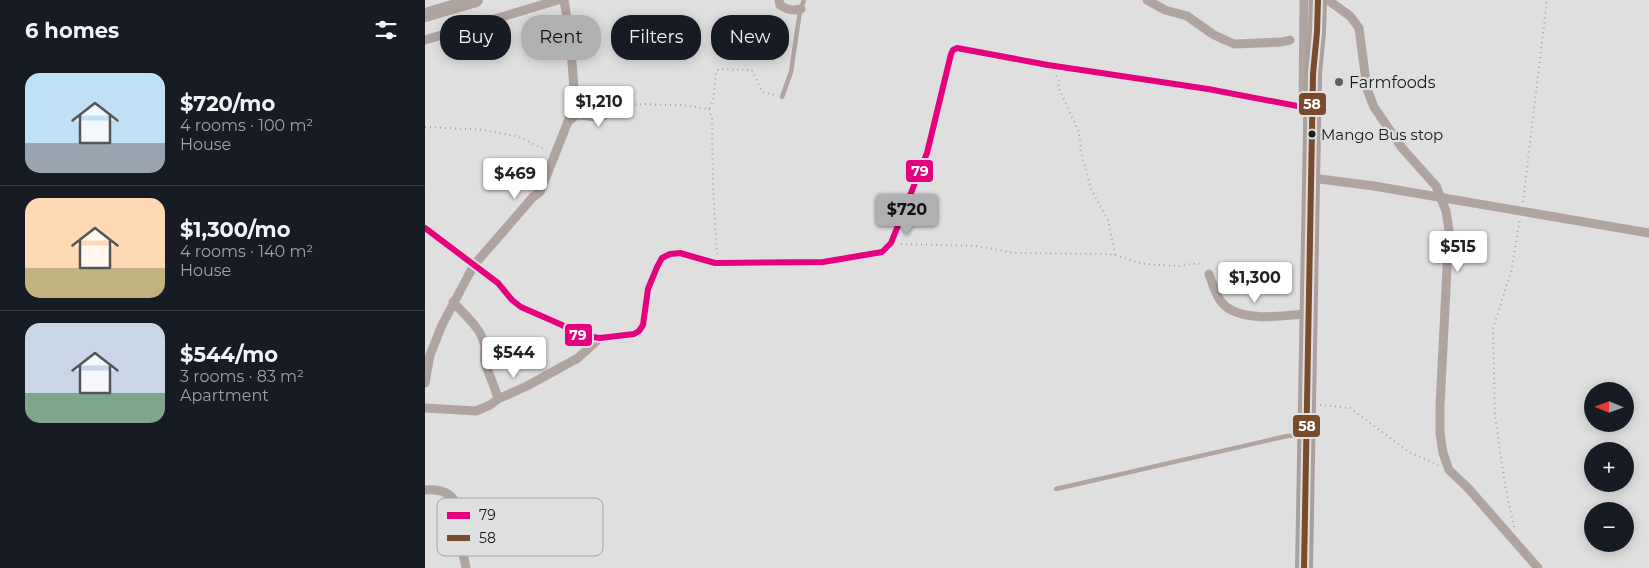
<!DOCTYPE html>
<html lang="en">
<head>
<meta charset="utf-8">
<style>
  :root { --surface:#171b24; --page:#20242c; --text:#f1f3f6; --muted:#9ea1a6; --line:#363941; --accent:#afb0b2 }
  body { margin:0; font-family:Montserrat,sans-serif; background:var(--page); color:var(--text); height:100vh; display:flex; flex-direction:column; font-size:19px; white-space:nowrap }
  * { box-sizing:border-box; margin:0 }
  p { font-size:16px; color:var(--muted) }
  .icon { flex:none; width:28px; height:28px; fill:none; stroke:currentColor; stroke-width:2; stroke-linecap:round; stroke-linejoin:round }
  .map { position:relative; flex:1; overflow:hidden }
  .sheet { display:flex; flex-direction:column; background:var(--surface); width:425px }
  .sheet>* { flex:none }
  .guide { position:absolute; left:15px; top:15px; width:475px; height:45px; display:flex; gap:10px }
  .needle { width:32px; rotate:271deg }
  .fabs { position:absolute; left:1159px; top:382px; display:grid; gap:10px }
  .fabs a { display:grid; place-items:center; width:50px; height:50px; border-radius:50%; background:var(--surface); box-shadow:0 2px 12px #0003; font-size:25px }
  .price { position:absolute; translate:-50% -42px; padding:0 11px; border-radius:5px; background:#fff; color:#222; font-size:16px; line-height:32px; filter:drop-shadow(0 1px 2px #0008) }
  .price::after { content:''; position:absolute; left:50%; top:30px; width:15px; height:11px; margin-left:-8px; background:inherit; clip-path:polygon(0 0,100% 0,50% 100%) }
  .price.active { background:var(--accent); color:#111 }
  ul { padding:0; list-style:none }
  li { display:flex; align-items:center; gap:15px; height:125px; padding:0 25px }
  li+li { border-top:1px solid var(--line) }
  li span { display:grid; place-items:center; flex:none; width:140px; height:100px; border-radius:15px; color:#555 }
  li>.icon { margin-inline-start:auto }
  span .icon { width:60px; height:60px; fill:#fffc; stroke-width:1 }
  li b { font-size:21px }
  h2 { display:flex; justify-content:space-between; align-items:center; height:60px; padding:0 25px; font-size:21px }
  .pill { padding:0 18px; border-radius:20px; background:var(--surface); box-shadow:0 2px 12px #0003; font-size:18px; line-height:45px }
  .pill.active { background:var(--accent); color:#111 }
  main { display:flex; flex:1; min-height:0 }
  .map>svg:first-child { display:block }
  .lines { fill:none; stroke-linecap:round; stroke-linejoin:round }
  .path { stroke:#a9a4a2; stroke-width:2; stroke-dasharray:1 4; stroke-linecap:butt }
  .lane { stroke:#b0a4a1; stroke-width:4.5 }
  .street { stroke:#b0a4a1; stroke-width:9 }
  .secondary { stroke:#afa4a0; stroke-width:14 }
  .highway { stroke:#aca09c; stroke-width:18 }
  .bus-1-casing { stroke:#dedfe0; stroke-width:10 }
  .bus-2-casing { stroke:#dedfe0; stroke-width:10 }
  .bus-1 { stroke:#e5007d; stroke-width:6 }
  .bus-2 { stroke:#7a4b2a; stroke-width:6 }
  .poi-dot { fill:#5e5e5e; stroke:#dedfe0; stroke-width:2 }
  .bus-dot { fill:#191919; stroke:#dedfe0; stroke-width:2 }
  .labels { text-anchor:middle; dominant-baseline:central; stroke-width:4.5; stroke-linejoin:round; paint-order:stroke }
  .bus-label { font-size:15px; fill:#191919; stroke:#dedfe0; text-anchor:start }
  .poi-label { font-size:16px; fill:#191919; stroke:#dedfe0; text-anchor:start }
  .key { fill:#dedfe0; stroke:#a3a4a4; stroke-width:1 }
  .key-label { font-size:14px; fill:#191919 }
  .line-badge { stroke:#dedfe0; stroke-width:2 }
  .badge-label { font-size:14px; text-anchor:middle; font-weight:bold; fill:#fff }
</style>
</head>
<body>
<main>
<section class="sheet">
<h2>6 homes<svg class="icon" aria-label="filters" viewBox="0 0 24 24"><path d="M4 7h16M4 17h16"/><circle cx="9" cy="7" r="2"/><circle cx="15" cy="17" r="2"/></svg></h2>
<ul>
<li><span style="background:linear-gradient(#bfe0f5 70%,#9aa5b1 0)"><svg class="icon" aria-label="home" viewBox="0 0 24 24"><path d="M3 11l9-7 9 7M6 9v11h12V9"/></svg></span><div><b>$720/mo</b><p>4 rooms · 100 m²</p><p>House</p></div></li>
<li><span style="background:linear-gradient(#ffd9b3 70%,#c2b280 0)"><svg class="icon" aria-label="home" viewBox="0 0 24 24"><path d="M3 11l9-7 9 7M6 9v11h12V9"/></svg></span><div><b>$1,300/mo</b><p>4 rooms · 140 m²</p><p>House</p></div></li>
<li><span style="background:linear-gradient(#c9d6e8 70%,#7fa58c 0)"><svg class="icon" aria-label="home" viewBox="0 0 24 24"><path d="M3 11l9-7 9 7M6 9v11h12V9"/></svg></span><div><b>$544/mo</b><p>3 rooms · 83 m²</p><p>Apartment</p></div></li>
</ul>
</section>
<div class="map">
<svg width="1224" height="568" viewBox="0 0 1224 568">
  <rect width="100%" height="100%" fill="#dfdfdf"/>
  <g class="lines">
    <g class="path">
      <polyline points="631,76 634,79 633,87 654,132 656,152 666,189 683,220 690,255"/>
      <polyline points="200,104 258,105 284,109 288,102 291,72 294,69 327,70 337,92 350,95"/>
      <polyline points="284,109 287,119 288,187 292,254"/>
      <polyline points="0,127 59,130 94,137 121,150"/>
      <polyline points="1098,202 1122,0"/>
      <polyline points="476,244 551,246 590,253 679,254 690,255 718,264 754,266 772,263 778,266"/>
      <polyline points="895,405 925,408 984,452 1013,465"/>
      <polyline points="1089,527 1080,485 1070,416 1068,328 1086,272 1095,219"/>
    </g>
    <g class="lane">
      <polyline points="357,97 366,72 375,11 379,0"/>
      <polyline points="631,489 862,436 878,435"/>
    </g>
    <g class="street">
      <path d="M354,0L355,5C363,10 367,11 376,9"/>
      <polyline points="722,0 740,10 762,16 789,35 809,44 857,42 865,40"/>
      <polyline points="903,0 925,16 934,28 942,89 949,107 977,148 1011,186 1021,211 1024,230 1015,406 1015,433 1018,453 1024,470 1043,488 1113,568"/>
      <polyline points="0,40 133,0"/>
      <polyline points="878,108 879,0"/>
      <path d="M143,122C155,108 162,120 177,116C182,115 186,111 191,108"/>
      <polyline points="887,178 949,186 1224,233"/>
      <polyline points="0,228 73,283 87,300 96,307 137,325 153,335 175,338 209,334 214,331 218,325 223,289 232,267 237,258 245,254 255,253 290,263 398,262 457,252 466,243 502,153 526,54 528,50 532,48 623,65 783,89 888,109"/>
      <path d="M784,274C787,282 790,293 795,300C811,324 860,316 885,313"/>
      <path d="M28,302C39,314 58,330 60,347C60,353 58,360 61,366C65,377 70,387 73,399"/>
      <polyline points="0,383 5,355 17,325 49,265 108,197 115,192 148,109 150,101 145,37 139,0"/>
      <polyline points="0,408 51,411 65,405 73,399 102,386 153,358 175,338"/>
      <path d="M0,490C40,486 35,520 37,549C38,555 40,562 41,568"/>
    </g>
    <polyline class="secondary" points="0,15 51,0"/>
    <polyline class="highway" points="879,568 888,74 892,32 893,0"/>
    <g class="bus-1-casing">
      <polyline id="bus-1" points="0,228 73,283 87,300 96,307 137,325 153,335 175,338 209,334 214,331 218,325 223,289 232,267 237,258 245,254 255,253 290,263 398,262 457,252 466,243 502,153 526,54 528,50 532,48 623,65 783,89 888,109"/>
    </g>
    <g class="bus-2-casing">
      <polyline id="bus-2" points="879,568 888,74 892,32 893,0"/>
    </g>
    <use href="#bus-1" class="bus-1"/>
    <use href="#bus-2" class="bus-2"/>
  </g>
  <circle class="poi-dot" cx="914" cy="82" r="5"/>
  <circle class="bus-dot" cx="887" cy="134" r="4.5"/>
  <g class="labels">
    <g class="bus-label">
      <text x="896" y="134">Mango Bus stop</text>
    </g>
    <g class="poi-label">
      <text x="924" y="82">Farmfoods</text>
    </g>
  </g>
  <rect x="12" y="498" width="166" height="58" rx="8" class="key"/>
  <rect x="22" y="512" width="23" height="7" fill="#e5007d"/>
  <rect x="22" y="535" width="23" height="6" fill="#7a4b2a"/>
  <g class="key-label">
    <text x="54" y="520">79</text>
    <text x="54" y="543">58</text>
  </g>
  <g class="line-badge">
    <rect x="873" y="92" width="29" height="24" rx="5" fill="#7a4b2a"/>
    <rect x="480" y="159" width="29" height="24" rx="5" fill="#e5007d"/>
    <rect x="139" y="323" width="29" height="24" rx="5" fill="#e5007d"/>
    <rect x="867" y="414" width="29" height="24" rx="5" fill="#7a4b2a"/>
  </g>
  <g class="badge-label">
    <text x="887" y="109">58</text>
    <text x="495" y="176">79</text>
    <text x="153" y="340">79</text>
    <text x="882" y="431">58</text>
  </g>
</svg>
<div class="fabs">
<a><svg class="needle" viewBox="-14 -14 28 28"><path d="M0-13l5 13h-10z" fill="#e53935"/><path d="M0 13l5-13h-10z" fill="#9ea1a6"/></svg></a>
<a>+</a>
<a>−</a>
</div>
<b class="price" style="left:174px;top:128px">$1,210</b>
<b class="price" style="left:90px;top:200px">$469</b>
<b class="price active" style="left:482px;top:236px">$720</b>
<b class="price" style="left:1033px;top:273px">$515</b>
<b class="price" style="left:830px;top:304px">$1,300</b>
<b class="price" style="left:89px;top:379px">$544</b>
<div class="guide">
<a class="pill">Buy</a>
<a class="pill active">Rent</a>
<a class="pill">Filters</a>
<a class="pill">New</a>
</div>
</div>
</main>
</body>
</html>
